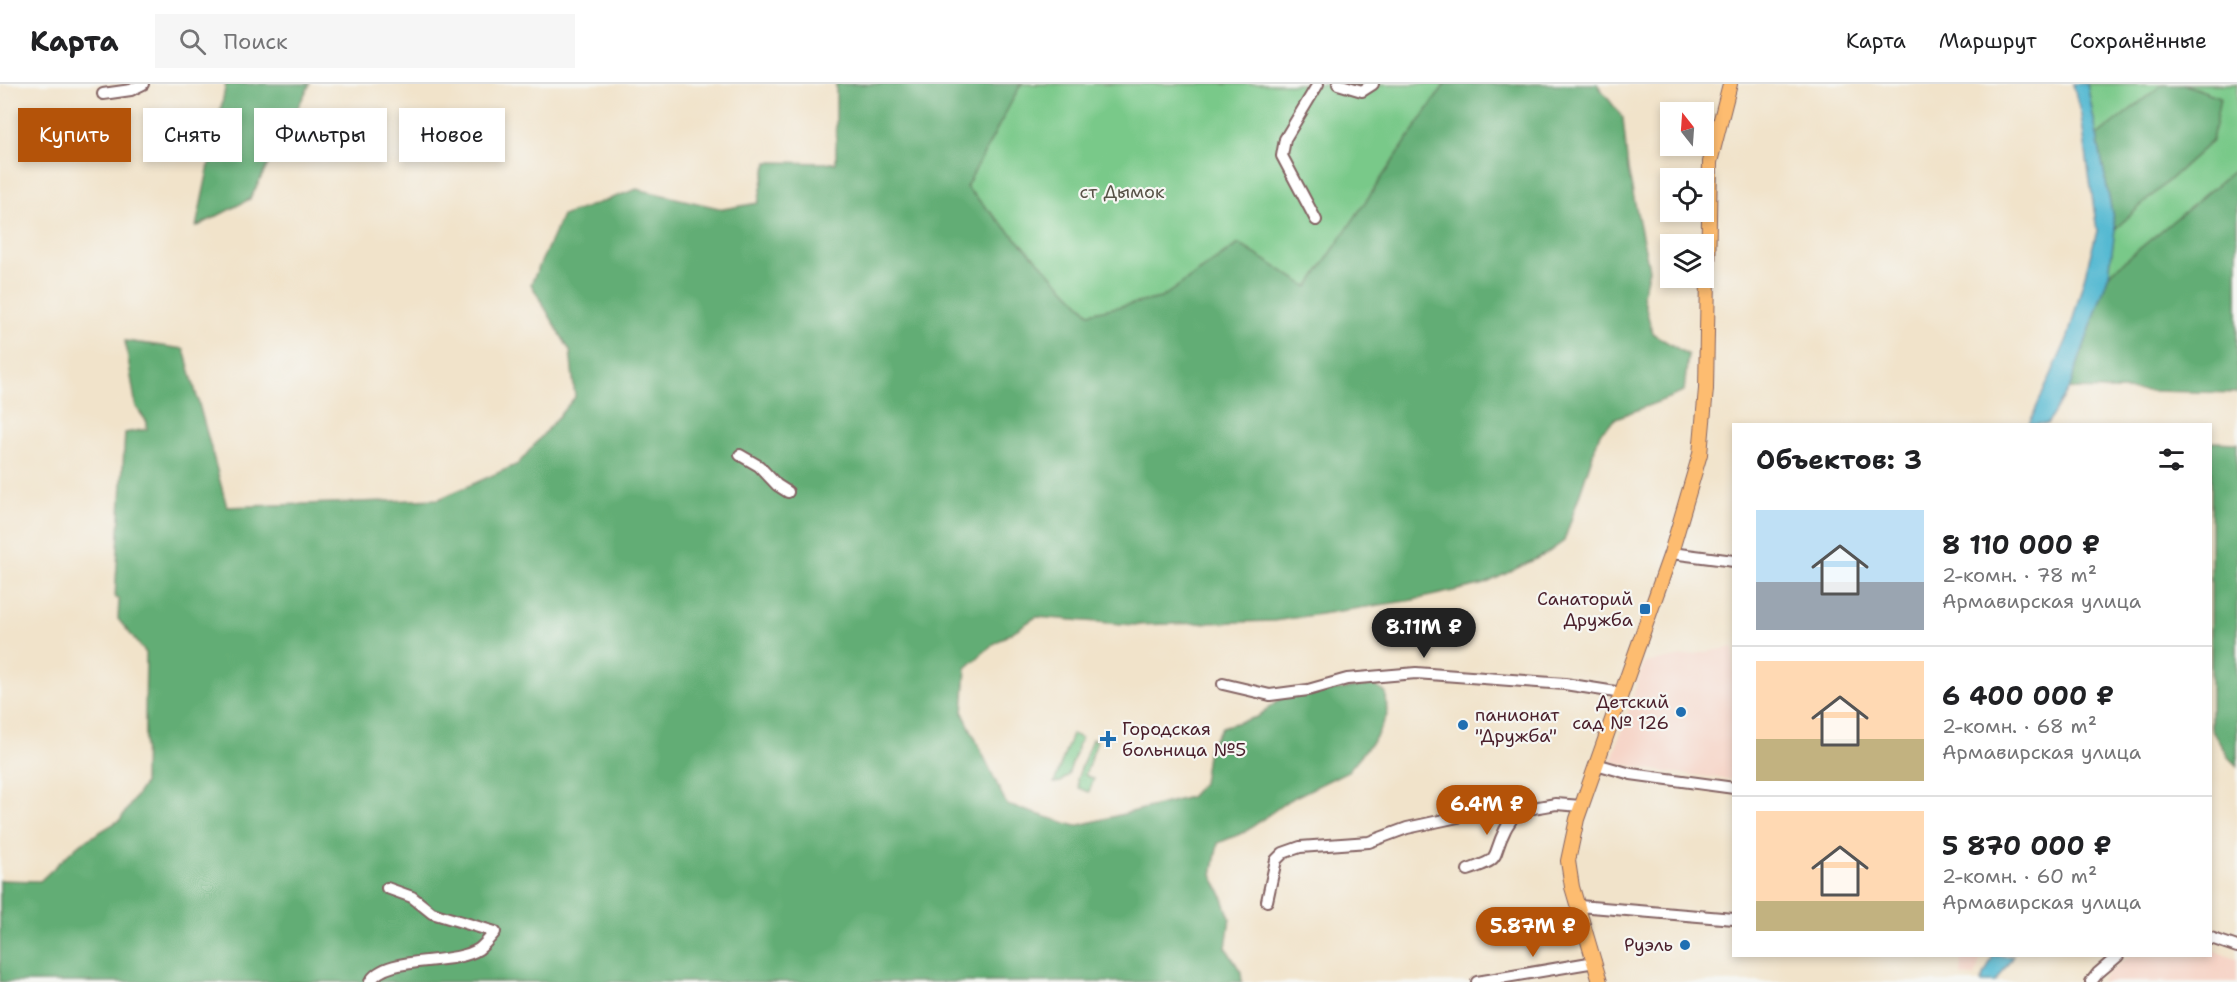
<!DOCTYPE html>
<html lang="ru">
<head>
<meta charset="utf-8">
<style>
  :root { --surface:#fff; --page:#f6f6f6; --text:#202124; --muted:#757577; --line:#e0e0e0; --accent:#b45309 }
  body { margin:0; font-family:"Shantell Sans",sans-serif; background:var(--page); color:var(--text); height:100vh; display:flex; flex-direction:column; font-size:22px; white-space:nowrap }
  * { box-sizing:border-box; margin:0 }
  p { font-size:20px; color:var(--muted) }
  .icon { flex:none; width:33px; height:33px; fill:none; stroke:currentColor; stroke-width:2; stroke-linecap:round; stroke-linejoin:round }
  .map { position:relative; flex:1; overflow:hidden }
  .details { position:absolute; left:1732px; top:339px; width:480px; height:534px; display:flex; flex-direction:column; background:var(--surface); border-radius:0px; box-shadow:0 3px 9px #0003 }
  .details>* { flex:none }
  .banner { position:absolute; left:18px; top:24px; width:570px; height:54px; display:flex; gap:12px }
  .needle { width:39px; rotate:343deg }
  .buttons { position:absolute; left:1660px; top:18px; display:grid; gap:12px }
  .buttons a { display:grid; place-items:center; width:54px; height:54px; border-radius:0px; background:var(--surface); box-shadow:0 3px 9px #0003; font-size:30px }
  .price { position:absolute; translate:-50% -51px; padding:0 14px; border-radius:21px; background:var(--accent); color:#fff; font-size:20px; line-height:39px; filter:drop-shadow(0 2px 3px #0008) }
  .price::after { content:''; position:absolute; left:50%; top:36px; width:18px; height:14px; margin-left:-9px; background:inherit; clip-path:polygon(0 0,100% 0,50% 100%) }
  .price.selected { background:#222; color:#fff }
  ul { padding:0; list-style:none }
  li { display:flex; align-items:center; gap:18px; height:150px; padding:0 24px }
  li+li { border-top:2px solid var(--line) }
  li span { display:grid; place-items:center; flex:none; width:168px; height:120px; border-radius:0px; color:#555 }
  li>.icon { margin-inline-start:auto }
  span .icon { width:72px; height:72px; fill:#fffc; stroke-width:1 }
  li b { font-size:26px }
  h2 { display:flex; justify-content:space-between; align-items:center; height:72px; padding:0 24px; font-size:26px }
  .chip { padding:0 21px; border-radius:0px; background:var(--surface); box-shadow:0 3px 9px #0003; font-size:21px; line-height:54px }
  .chip.selected { background:var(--accent); color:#fff }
  header { display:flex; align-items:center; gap:36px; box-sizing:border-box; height:84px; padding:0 30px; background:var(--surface); border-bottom:2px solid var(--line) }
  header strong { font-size:28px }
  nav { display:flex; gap:33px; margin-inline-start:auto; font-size:21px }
  .search { width:420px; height:54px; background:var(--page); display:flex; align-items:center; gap:15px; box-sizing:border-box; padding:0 21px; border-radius:0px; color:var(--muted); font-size:22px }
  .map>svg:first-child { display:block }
  .built { fill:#f6d2c4 }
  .green { fill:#79c989; stroke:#62745a; stroke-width:1.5 }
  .forest { fill:#62ad75; stroke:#566650; stroke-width:1.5 }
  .water { fill:#54b9d2; stroke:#4f6c7e; stroke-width:1.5 }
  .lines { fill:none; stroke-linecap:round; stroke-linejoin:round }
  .minor-casing { stroke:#846463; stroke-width:14 }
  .major-casing { stroke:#846463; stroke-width:16 }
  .minor { stroke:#fff; stroke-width:10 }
  .major { stroke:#fdbc6f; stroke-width:14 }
  .poi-dot { fill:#1f6fb2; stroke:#f6f6f2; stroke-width:2 }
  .labels { text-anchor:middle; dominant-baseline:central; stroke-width:4.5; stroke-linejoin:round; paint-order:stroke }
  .park-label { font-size:18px; fill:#585247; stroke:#f6f6f2 }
  .poi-label { font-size:18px; fill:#4a1f2b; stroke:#f6f6f2; text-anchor:end }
</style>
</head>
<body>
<header>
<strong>Карта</strong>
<div class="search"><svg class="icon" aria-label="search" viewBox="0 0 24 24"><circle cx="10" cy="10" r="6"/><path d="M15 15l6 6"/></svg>Поиск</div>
<nav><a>Карта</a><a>Маршрут</a><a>Сохранённые</a></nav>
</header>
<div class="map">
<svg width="2237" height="898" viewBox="0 0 2237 898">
  <rect width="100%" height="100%" fill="#f6f6f2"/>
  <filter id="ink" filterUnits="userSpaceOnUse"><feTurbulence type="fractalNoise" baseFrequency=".0167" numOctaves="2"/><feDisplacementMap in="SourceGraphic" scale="12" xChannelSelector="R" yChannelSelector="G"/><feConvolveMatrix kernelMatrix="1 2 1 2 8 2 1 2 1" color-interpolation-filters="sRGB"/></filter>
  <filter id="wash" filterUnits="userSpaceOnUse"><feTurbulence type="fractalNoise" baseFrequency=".008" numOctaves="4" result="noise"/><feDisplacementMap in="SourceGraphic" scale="24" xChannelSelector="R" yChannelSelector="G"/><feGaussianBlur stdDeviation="1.35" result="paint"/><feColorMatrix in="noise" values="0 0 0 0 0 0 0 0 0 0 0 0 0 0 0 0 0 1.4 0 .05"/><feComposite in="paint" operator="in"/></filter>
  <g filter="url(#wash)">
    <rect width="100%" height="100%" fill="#f1e3ca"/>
    <g class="built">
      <polygon points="1734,563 1734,696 1659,687 1611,678 1644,579"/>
      <polygon points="2211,866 2237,875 2237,898 2100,898 2104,892 2129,872 2211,872"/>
      <polygon points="1962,872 1981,872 1975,893 1961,892"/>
    </g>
    <g class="green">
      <polygon points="1021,0 1445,0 1308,203 1238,160 1161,214 1089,229 966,103"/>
      <polygon points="2087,0 2163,0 2097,52"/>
      <polygon points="2183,0 2237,0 2237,84 2109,190 2115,145 2212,57 2220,13"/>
      <polygon points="1072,650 1081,654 1068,691 1061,698 1054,699"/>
      <polygon points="1092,655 1097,657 1085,691 1094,695 1089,708 1079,704 1077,695"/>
    </g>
    <g class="forest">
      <polygon points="226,0 310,0 250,115 196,143"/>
      <polygon points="836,0 1021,0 966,103 1089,229 1161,214 1239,160 1308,203 1445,0 1597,0 1623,34 1628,86 1649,185 1643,211 1652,249 1688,271 1684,308 1616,334 1600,349 1564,457 1546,470 1485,500 1413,516 1274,537 1134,541 1036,533 992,561 966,584 963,629 1007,721 1076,742 1190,713 1203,699 1208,664 1222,643 1257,633 1283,613 1373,601 1386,609 1387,631 1376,653 1348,687 1289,716 1245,748 1218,759 1212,791 1221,809 1230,834 1226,864 1241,888 1242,898 0,898 0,796 40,797 78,761 120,736 144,700 146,569 118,535 119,515 115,514 125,349 147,345 147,338 136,323 125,257 184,265 227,423 439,415 518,380 575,313 570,267 531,200 562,132 637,105 723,125 758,119 767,78 836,79"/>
      <polygon points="2163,0 2183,0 2220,13 2212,57 2115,145 2097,52"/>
      <polygon points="2237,84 2237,309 2069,305 2109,190"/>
      <polygon points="2211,358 2237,359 2237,682 2228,673 2211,645"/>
    </g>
    <g class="water">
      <polygon points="2073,0 2087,0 2115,145 2109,190 2069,305 2047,340 2029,340 2068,253 2097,147 2081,32"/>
      <polygon points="1993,872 2013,872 1996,898 1981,898"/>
    </g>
  </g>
  <g filter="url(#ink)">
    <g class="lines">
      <g class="minor-casing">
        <g id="minor">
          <polyline points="1338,0 1362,7 1373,0"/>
          <polyline points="103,10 131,6 143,0"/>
          <polyline points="1316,136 1282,72 1285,55 1318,0"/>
          <polyline points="740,371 759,382 777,401 788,408"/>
          <polyline points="1671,469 1734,477"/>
          <polyline points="1223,600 1270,611 1308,606 1347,595 1416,589 1565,600 1622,609"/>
          <polyline points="1596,680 1631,690 1734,704"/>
          <path d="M1468,786C1504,773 1490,776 1505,746C1508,739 1515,733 1516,725"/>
          <polyline points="1267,817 1276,776 1283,769 1300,763 1369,758 1407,744 1481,728 1533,724 1556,720 1581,722"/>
          <polyline points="1579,822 1734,835"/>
          <polyline points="2211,854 2237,863"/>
          <path d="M370,898C385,870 451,883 479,865C485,860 490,854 495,848L432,829L412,813L387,804"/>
          <polyline points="1477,898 1595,878"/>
          <polyline points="2091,898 2098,889 2118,872"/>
        </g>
      </g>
      <g class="major-casing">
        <polyline id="major" points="1600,898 1572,803 1568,777 1577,735 1671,469 1700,370 1706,305 1710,78 1730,0"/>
      </g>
      <use href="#minor" class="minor"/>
      <use href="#major" class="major"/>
    </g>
  </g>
  <g class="poi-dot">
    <rect x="1639" y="519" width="12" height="12" rx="3"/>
    <circle cx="1681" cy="628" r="6"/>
    <circle cx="1463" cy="641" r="6"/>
    <path d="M1105 646h6v6h6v6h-6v6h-6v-6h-6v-6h6z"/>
    <circle cx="1685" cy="861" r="6"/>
  </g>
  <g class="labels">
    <g class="park-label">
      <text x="1122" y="108">ст Дымок</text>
    </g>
    <g class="poi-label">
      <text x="1633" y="515">Санаторий<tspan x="1633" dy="21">Дружба</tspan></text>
      <text x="1669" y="618">Детский<tspan x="1669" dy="21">сад № 126</tspan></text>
      <text x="1475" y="631" text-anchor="start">панионат<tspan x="1475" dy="21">"Дружба"</tspan></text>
      <text x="1122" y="645" text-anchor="start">Городская<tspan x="1122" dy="21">больница №5</tspan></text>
      <text x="1673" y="861">Руэль</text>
    </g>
  </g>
</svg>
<div class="buttons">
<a><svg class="needle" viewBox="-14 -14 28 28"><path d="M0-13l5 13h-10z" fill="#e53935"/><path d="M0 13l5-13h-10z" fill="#757577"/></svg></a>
<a><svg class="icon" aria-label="locate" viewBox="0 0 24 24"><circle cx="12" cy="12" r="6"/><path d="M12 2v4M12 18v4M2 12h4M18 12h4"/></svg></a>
<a><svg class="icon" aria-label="layers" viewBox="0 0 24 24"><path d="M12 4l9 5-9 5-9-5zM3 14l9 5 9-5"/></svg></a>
</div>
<b class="price selected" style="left:1424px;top:575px">8.11M ₽</b>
<b class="price" style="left:1487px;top:752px">6.4M ₽</b>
<b class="price" style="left:1533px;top:874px">5.87M ₽</b>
<div class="banner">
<a class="chip selected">Купить</a>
<a class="chip">Снять</a>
<a class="chip">Фильтры</a>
<a class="chip">Новое</a>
</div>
<section class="details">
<h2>Объектов: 3<svg class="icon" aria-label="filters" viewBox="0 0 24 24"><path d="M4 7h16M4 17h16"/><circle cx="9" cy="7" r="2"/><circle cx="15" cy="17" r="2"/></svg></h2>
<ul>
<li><span style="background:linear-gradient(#bfe0f5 60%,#9aa5b1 0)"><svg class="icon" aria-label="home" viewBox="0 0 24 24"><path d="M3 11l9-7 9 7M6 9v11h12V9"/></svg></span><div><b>8 110 000 ₽</b><p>2-комн. · 78 m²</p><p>Армавирская улица</p></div></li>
<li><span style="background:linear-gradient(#ffd9b3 65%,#c2b280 0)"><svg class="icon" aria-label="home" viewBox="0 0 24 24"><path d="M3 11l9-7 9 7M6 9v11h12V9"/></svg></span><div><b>6 400 000 ₽</b><p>2-комн. · 68 m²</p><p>Армавирская улица</p></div></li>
<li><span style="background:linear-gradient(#ffd9b3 75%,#c2b280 0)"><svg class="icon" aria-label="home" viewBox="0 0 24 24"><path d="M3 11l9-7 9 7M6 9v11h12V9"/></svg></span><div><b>5 870 000 ₽</b><p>2-комн. · 60 m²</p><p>Армавирская улица</p></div></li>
</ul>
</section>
</div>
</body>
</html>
